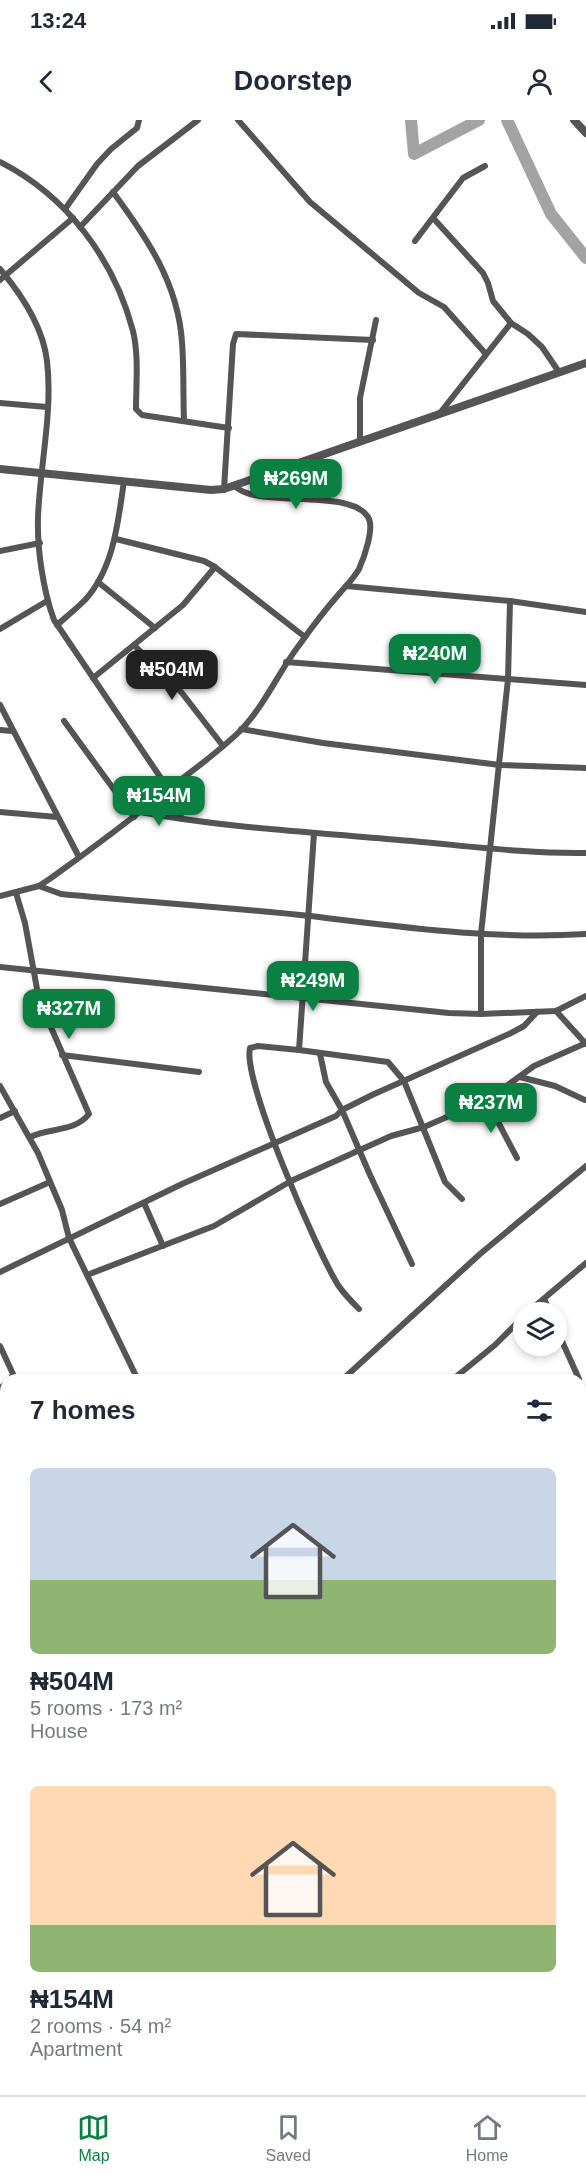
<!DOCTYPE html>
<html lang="en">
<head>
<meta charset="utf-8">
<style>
  :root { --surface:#fff; --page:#f6f6f7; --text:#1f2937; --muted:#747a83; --line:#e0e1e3; --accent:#0b8043 }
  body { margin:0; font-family:Helvetica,sans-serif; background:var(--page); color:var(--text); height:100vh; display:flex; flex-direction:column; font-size:22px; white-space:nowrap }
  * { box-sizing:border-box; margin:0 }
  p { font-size:20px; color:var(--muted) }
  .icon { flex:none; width:33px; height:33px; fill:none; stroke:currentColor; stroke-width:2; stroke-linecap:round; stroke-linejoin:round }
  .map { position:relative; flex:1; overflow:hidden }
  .details { position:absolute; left:0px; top:1254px; width:586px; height:722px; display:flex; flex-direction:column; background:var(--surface); border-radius:18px 18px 0 0; box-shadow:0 3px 9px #0003 }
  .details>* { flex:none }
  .buttons { position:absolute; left:513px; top:1182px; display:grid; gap:12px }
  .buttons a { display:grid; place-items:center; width:54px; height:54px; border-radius:50%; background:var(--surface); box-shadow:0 3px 9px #0003; font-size:30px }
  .price { position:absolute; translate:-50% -51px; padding:0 14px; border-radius:12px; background:var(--accent); color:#fff; font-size:20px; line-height:39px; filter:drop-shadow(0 2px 3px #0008) }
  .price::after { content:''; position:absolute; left:50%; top:36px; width:18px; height:14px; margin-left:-9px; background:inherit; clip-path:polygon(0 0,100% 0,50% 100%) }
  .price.current { background:#222; color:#fff }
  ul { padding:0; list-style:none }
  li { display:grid; align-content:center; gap:12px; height:318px; padding:0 30px }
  li span { display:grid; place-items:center; height:186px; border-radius:9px; color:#555 }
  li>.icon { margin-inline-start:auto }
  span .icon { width:108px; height:108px; fill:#fffc; stroke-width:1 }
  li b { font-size:26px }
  h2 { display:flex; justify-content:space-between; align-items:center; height:72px; padding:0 30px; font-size:26px }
  .status { display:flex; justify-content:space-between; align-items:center; height:42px; padding:0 30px; background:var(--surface); direction:ltr }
  .status svg { height:16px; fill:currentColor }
  header { display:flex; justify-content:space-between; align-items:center; height:78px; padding:0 30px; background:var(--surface); font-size:27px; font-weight:700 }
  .tab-bar { display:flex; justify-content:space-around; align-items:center; height:84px; border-top:2px solid var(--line); background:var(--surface); font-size:16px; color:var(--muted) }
  .tab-bar a { display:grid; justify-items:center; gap:3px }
  .tab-bar .current { color:var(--accent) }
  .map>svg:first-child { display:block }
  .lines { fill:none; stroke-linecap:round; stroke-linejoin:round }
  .river { stroke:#a3a3a3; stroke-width:12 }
  .minor { stroke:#555; stroke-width:6 }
  .tertiary { stroke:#555; stroke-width:8 }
</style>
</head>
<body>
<div class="status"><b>13:24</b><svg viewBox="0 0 49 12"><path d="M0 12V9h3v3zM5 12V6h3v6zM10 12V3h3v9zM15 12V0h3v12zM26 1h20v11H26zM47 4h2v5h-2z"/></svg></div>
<header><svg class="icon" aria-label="back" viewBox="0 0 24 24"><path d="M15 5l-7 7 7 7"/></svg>Doorstep<svg class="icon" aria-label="person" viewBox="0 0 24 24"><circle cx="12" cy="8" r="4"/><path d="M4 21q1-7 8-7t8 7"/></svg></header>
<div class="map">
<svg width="586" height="1975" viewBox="0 0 586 1975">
  <rect width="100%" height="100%" fill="#fff"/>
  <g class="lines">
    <g class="river">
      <polyline points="411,0 414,34 479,0"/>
      <polyline points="507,0 551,94 586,138"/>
    </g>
    <g class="minor">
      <polyline points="238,0 310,82 419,173 444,187 486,234"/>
      <path d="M0,42C67,76 114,139 133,211C139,236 136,264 136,289L142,295L229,308"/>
      <path d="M113,72C147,118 178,163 182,222C184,248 183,275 184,301"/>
      <polyline points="65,89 97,44 111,29 137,8 139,0"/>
      <polyline points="434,99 483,153 488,163 493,181 511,203 528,214 542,227 559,252"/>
      <polyline points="80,107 138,46 198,0"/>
      <polyline points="415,121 463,58 485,46"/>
      <path d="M0,149C22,175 43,207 47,241C53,292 40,345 38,397C37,429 43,470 54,500L169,670L182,699"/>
      <polyline points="0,160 73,98"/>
      <polyline points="0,283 47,287"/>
      <polyline points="440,293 511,203"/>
      <polyline points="360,322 360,278 376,200"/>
      <polyline points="224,369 233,224 236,214 373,220"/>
      <polyline points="116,419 204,441 215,447 305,517"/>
      <polyline points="0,431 40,423"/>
      <polyline points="98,462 155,508"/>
      <polyline points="346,466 510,481 586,492"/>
      <path d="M57,505C66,497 76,489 85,480C114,448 118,402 124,361"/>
      <polyline points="0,509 47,481"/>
      <polyline points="134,525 182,573 223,626"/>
      <polyline points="286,542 586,565"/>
      <polyline points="93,558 183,485 215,447"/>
      <polyline points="0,585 79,737"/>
      <polyline points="64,601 134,697"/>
      <polyline points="241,609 323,623 500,645 586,648"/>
      <polyline points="0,610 12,611"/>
      <polyline points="0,692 57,697"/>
      <path d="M140,692C226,708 313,712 399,720C461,725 524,734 586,733"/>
      <path d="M39,766L61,774C144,782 227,787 310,796C402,807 494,820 586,814"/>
      <path d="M16,773L25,803L39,880L89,994C75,1012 49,1008 30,1017"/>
      <path d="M0,776L39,766L51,758C93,728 134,697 174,665C197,647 221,630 241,610C265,585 279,551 300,524C312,507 325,490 339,474C346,466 354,458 359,449C364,438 375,407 368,397C349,367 255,389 235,366"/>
      <polyline points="0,847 449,893 481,894 556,891 586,876"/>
      <polyline points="556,891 586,924"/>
      <polyline points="481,894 481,814 508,559 510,481"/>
      <polyline points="299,930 314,713"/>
      <polyline points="320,934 326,962 342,990 370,1055 412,1144"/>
      <polyline points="62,935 199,952"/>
      <polyline points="520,957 555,966 585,980"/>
      <polyline points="0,966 38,1033 62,1090 69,1118 138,1260"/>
      <polyline points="486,979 517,1038"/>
      <polyline points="0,998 15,991"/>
      <polyline points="144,1083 163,1126"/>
      <polyline points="0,1084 50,1062"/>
      <polyline points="0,1152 182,1064 336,996 342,990 372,975 509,914 524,906 537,892"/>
      <polyline points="87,1155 214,1106 291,1061 391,1016 424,1007 472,986 498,972 534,946 586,923"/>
      <polyline points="544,1179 550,1192"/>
      <path d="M359,1189C351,1181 344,1174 338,1165C317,1131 242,960 250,928L258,926L299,930L388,942L404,961L445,1062L462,1079"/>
      <polyline points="528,1192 586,1143"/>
      <polyline points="556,1208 579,1259"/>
      <polyline points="0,1226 13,1254 11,1260"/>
      <polyline points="342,1260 480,1134 586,1046"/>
      <polyline points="452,1260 495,1225 524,1196"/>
      <polyline points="0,1268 6,1264"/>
      <polyline points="580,1343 586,1340"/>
      <polyline points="0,1365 6,1362"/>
      <polyline points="580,1406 586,1404"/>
      <polyline points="0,1506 6,1518"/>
      <polyline points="0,1557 6,1558"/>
      <polyline points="580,1572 586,1574"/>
      <polyline points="0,1627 6,1629"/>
      <polyline points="580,1648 586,1651"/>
      <polyline points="580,1728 586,1742"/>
      <polyline points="580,1849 586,1848"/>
      <polyline points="580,1914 586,1914"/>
      <polyline points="80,1970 80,1975"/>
      <polyline points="20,1975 20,1970"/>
      <polyline points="261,1975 288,1970"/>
      <polyline points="513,1975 514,1970"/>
    </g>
    <g class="tertiary">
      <polyline points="574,0 586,13"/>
      <polyline points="0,349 211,370 224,369 586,243"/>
    </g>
  </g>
</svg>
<div class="buttons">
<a><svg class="icon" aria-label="layers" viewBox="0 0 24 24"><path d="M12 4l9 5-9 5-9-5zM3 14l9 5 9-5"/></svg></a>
</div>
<b class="price" style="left:296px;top:390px">₦269M</b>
<b class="price" style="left:435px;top:565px">₦240M</b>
<b class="price current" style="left:172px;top:581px">₦504M</b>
<b class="price" style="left:159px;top:707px">₦154M</b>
<b class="price" style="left:313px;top:892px">₦249M</b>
<b class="price" style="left:69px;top:920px">₦327M</b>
<b class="price" style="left:491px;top:1014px">₦237M</b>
<section class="details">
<h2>7 homes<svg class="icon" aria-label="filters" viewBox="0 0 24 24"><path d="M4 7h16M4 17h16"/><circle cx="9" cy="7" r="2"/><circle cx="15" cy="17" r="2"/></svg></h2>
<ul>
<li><span style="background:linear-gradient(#c9d6e8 60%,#8fb573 0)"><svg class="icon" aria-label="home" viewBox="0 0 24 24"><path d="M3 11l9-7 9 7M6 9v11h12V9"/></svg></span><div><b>₦504M</b><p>5 rooms · 173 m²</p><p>House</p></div></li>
<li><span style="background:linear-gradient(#ffd9b3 75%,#8fb573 0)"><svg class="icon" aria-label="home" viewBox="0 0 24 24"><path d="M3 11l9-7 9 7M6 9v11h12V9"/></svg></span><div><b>₦154M</b><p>2 rooms · 54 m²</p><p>Apartment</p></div></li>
</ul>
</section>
</div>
<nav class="tab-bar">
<a class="current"><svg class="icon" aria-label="map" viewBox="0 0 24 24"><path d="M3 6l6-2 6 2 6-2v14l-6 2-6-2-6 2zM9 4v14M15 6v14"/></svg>Map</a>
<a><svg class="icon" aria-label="saved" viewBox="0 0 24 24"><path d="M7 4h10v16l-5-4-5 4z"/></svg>Saved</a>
<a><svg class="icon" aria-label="home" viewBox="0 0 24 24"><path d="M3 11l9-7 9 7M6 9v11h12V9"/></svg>Home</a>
</nav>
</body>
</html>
